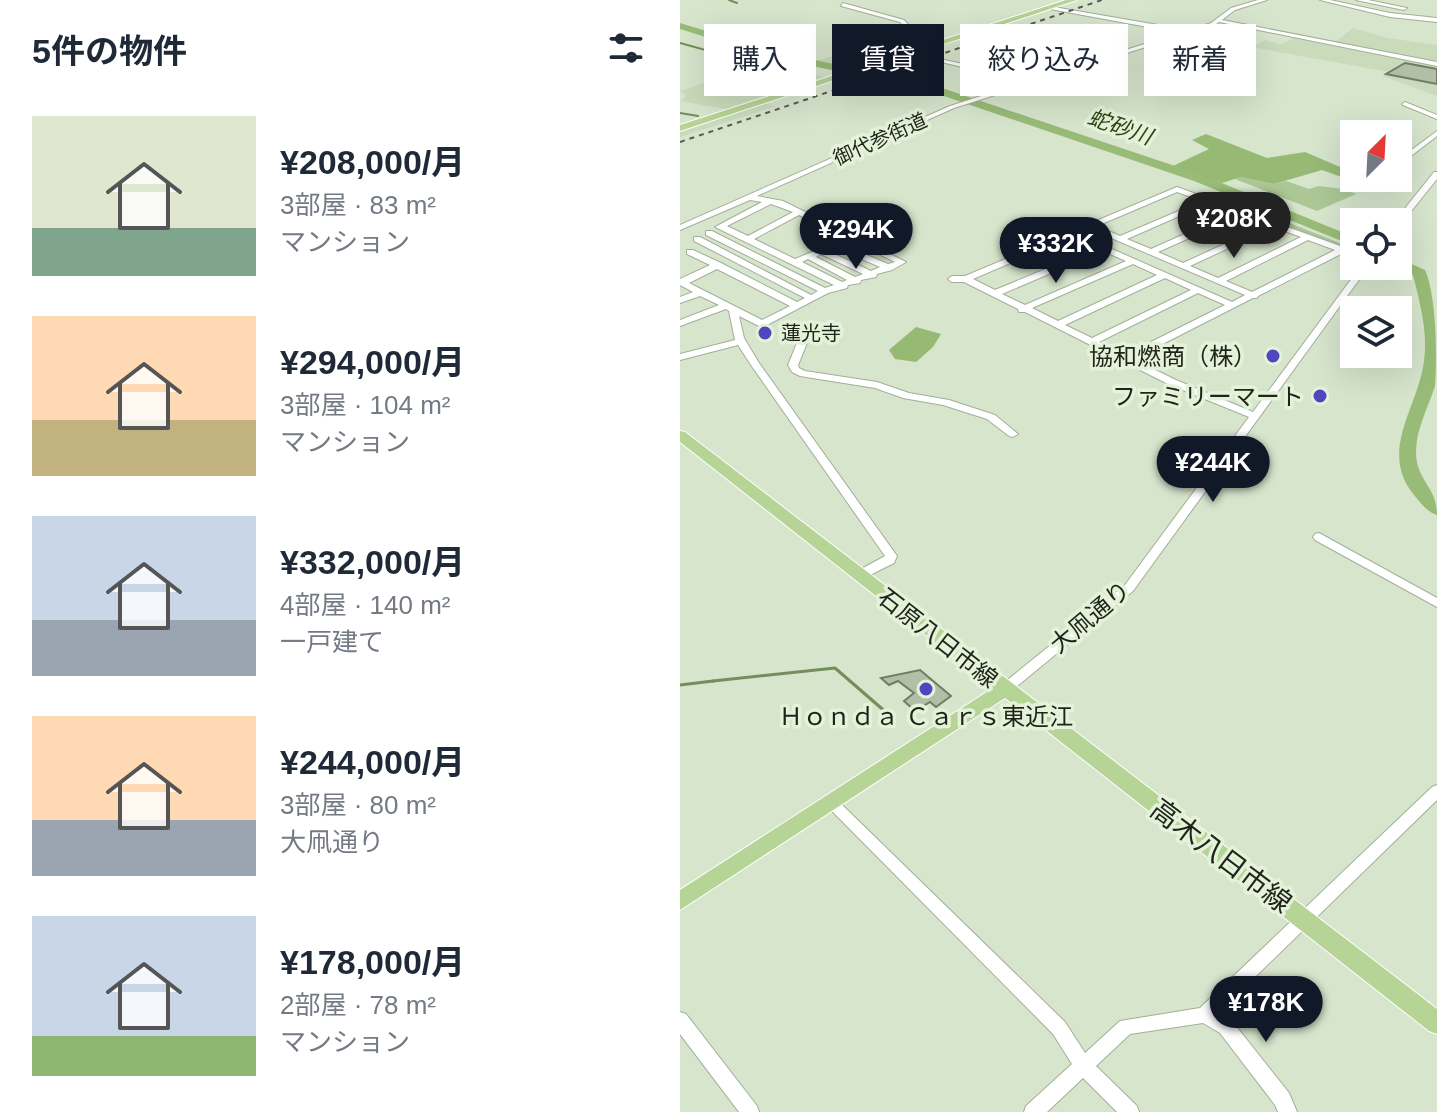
<!DOCTYPE html>
<html lang="ja">
<head>
<meta charset="utf-8">
<style>
  :root { --surface:#fff; --page:#f6f6f7; --text:#1f2937; --muted:#747a83; --accent:#111827 }
  body { margin:0; font-family:Helvetica,"Noto Sans JP",sans-serif; background:var(--page); color:var(--text); height:100vh; display:flex; flex-direction:column; font-size:30px; white-space:nowrap }
  * { box-sizing:border-box; margin:0 }
  p { font-size:26px; color:var(--muted) }
  .icon { flex:none; width:44px; height:44px; fill:none; stroke:currentColor; stroke-width:2; stroke-linecap:round; stroke-linejoin:round }
  .map { position:relative; flex:1; overflow:hidden }
  .details { display:flex; flex-direction:column; background:var(--surface); width:680px }
  .details>* { flex:none }
  .guide { position:absolute; left:24px; top:24px; width:612px; height:72px; display:flex; gap:16px }
  .needle { width:52px; rotate:24deg }
  .tools { position:absolute; left:660px; top:120px; display:grid; gap:16px }
  .tools a { display:grid; place-items:center; width:72px; height:72px; border-radius:0px; background:var(--surface); box-shadow:0 8px 32px #0002; font-size:40px }
  .price { position:absolute; translate:-50% -68px; padding:0 18px; border-radius:28px; background:var(--accent); color:#fff; font-size:26px; line-height:52px; filter:drop-shadow(0 2px 4px #0008) }
  .price::after { content:''; position:absolute; left:50%; top:48px; width:24px; height:18px; margin-left:-12px; background:inherit; clip-path:polygon(0 0,100% 0,50% 100%) }
  .price.selected { background:#222; color:#fff }
  ul { padding:0; list-style:none }
  li { display:flex; align-items:center; gap:24px; height:200px; padding:0 32px }
  li span { display:grid; place-items:center; flex:none; width:224px; height:160px; border-radius:0px; color:#555 }
  li>.icon { margin-inline-start:auto }
  span .icon { width:96px; height:96px; fill:#fffc; stroke-width:1 }
  li b { font-size:34px }
  h2 { display:flex; justify-content:space-between; align-items:center; height:96px; padding:0 32px; font-size:34px }
  .tag { padding:0 28px; border-radius:0px; background:var(--surface); box-shadow:0 8px 32px #0002; font-size:28px; line-height:72px }
  .tag.selected { background:var(--accent); color:#fff }
  main { display:flex; flex:1; min-height:0 }
  .map>svg:first-child { display:block }
  .built { fill:#cadbbc }
  .green { fill:#acc695 }
  .forest { fill:#96b974 }
  .lines { fill:none; stroke-linecap:round; stroke-linejoin:round }
  .stream-far1 { stroke:#748e5b; stroke-width:2 }
  .stream { stroke:#748e5b; stroke-width:3 }
  .river { fill:#98bc77; fill-rule:evenodd }
  .building { fill:#b2bfa7; stroke:#707c66; stroke-width:2 }
  .minor-casing { stroke:#a2af98; stroke-width:2 }
  .major-casing { stroke:#fff; stroke-width:2 }
  .minor { fill:#fff; fill-rule:evenodd }
  .major { fill:#b6d495; fill-rule:evenodd }
  .rail { stroke:#565d50; stroke-width:2; stroke-dasharray:5 5; stroke-linecap:butt }
  .poi-dot { fill:#5046bd; stroke:#e5f2da; stroke-width:3 }
  .labels { text-anchor:middle; dominant-baseline:central; stroke-width:7; stroke-linejoin:round; paint-order:stroke }
  .far-street-label { font-size:20px; fill:#1f241b; stroke:#e5f2da }
  .far-poi-label { font-size:20px; fill:#1f241b; stroke:#e5f2da; text-anchor:start }
  .far-water-label { font-size:22px; font-style:italic; fill:#2d4413; stroke:#e5f2da }
  .poi-label { font-size:24px; fill:#1f241b; stroke:#e5f2da; text-anchor:end }
  .street-label { font-size:24px; fill:#1f241b; stroke:#e5f2da }
  .near-street-label { font-size:28px; fill:#1f241b; stroke:#e5f2da }
</style>
</head>
<body>
<main>
<section class="details">
<h2>5件の物件<svg class="icon" aria-label="filters" viewBox="0 0 24 24"><path d="M4 7h16M4 17h16"/><circle cx="9" cy="7" r="2"/><circle cx="15" cy="17" r="2"/></svg></h2>
<ul>
<li><span style="background:linear-gradient(#dfe7d0 70%,#7fa58c 0)"><svg class="icon" aria-label="home" viewBox="0 0 24 24"><path d="M3 11l9-7 9 7M6 9v11h12V9"/></svg></span><div><b>¥208,000/月</b><p>3部屋 · 83 m²</p><p>マンション</p></div></li>
<li><span style="background:linear-gradient(#ffd9b3 65%,#c2b280 0)"><svg class="icon" aria-label="home" viewBox="0 0 24 24"><path d="M3 11l9-7 9 7M6 9v11h12V9"/></svg></span><div><b>¥294,000/月</b><p>3部屋 · 104 m²</p><p>マンション</p></div></li>
<li><span style="background:linear-gradient(#c9d6e8 65%,#9aa5b1 0)"><svg class="icon" aria-label="home" viewBox="0 0 24 24"><path d="M3 11l9-7 9 7M6 9v11h12V9"/></svg></span><div><b>¥332,000/月</b><p>4部屋 · 140 m²</p><p>一戸建て</p></div></li>
<li><span style="background:linear-gradient(#ffd9b3 65%,#9aa5b1 0)"><svg class="icon" aria-label="home" viewBox="0 0 24 24"><path d="M3 11l9-7 9 7M6 9v11h12V9"/></svg></span><div><b>¥244,000/月</b><p>3部屋 · 80 m²</p><p>大凧通り</p></div></li>
<li><span style="background:linear-gradient(#c9d6e8 75%,#8fb573 0)"><svg class="icon" aria-label="home" viewBox="0 0 24 24"><path d="M3 11l9-7 9 7M6 9v11h12V9"/></svg></span><div><b>¥178,000/月</b><p>2部屋 · 78 m²</p><p>マンション</p></div></li>
</ul>
</section>
<div class="map">
<svg width="757" height="1112" viewBox="0 0 757 1112">
  <rect width="100%" height="100%" fill="#d7e5cd"/>
  <g class="built">
    <polygon points="673,28 708,38 757,45 757,96 703,76 709,72 571,47 585,40 601,44 614,38 651,45"/>
    <polygon points="193,45 227,53 173,70 135,61"/>
    <polygon points="71,58 147,78 51,110 0,101 6,96 0,91 55,73 45,69"/>
    <polygon points="81,103 96,106 0,137 0,130"/>
  </g>
  <g class="green">
    <polygon points="561,177 594,184 606,181 629,189 638,186 664,189 676,194 637,211 555,179"/>
    <polygon points="536,194 665,245 656,249 525,198"/>
  </g>
  <g class="forest">
    <polygon points="526,134 587,158 625,152 674,173 674,178 670,180 642,170 594,184 561,177 542,183 493,166 529,149 512,140"/>
    <polygon points="236,327 261,334 253,347 236,362 215,359 209,350"/>
  </g>
  <g class="lines">
    <g class="stream-far1">
      <polyline points="49,0 57,3"/>
      <polyline points="0,43 65,61"/>
      <polyline points="0,113 18,116"/>
    </g>
    <g class="stream">
      <polyline points="33,681 155,668 208,714"/>
      <polyline points="0,685 33,681"/>
    </g>
    <g class="river">
      <polygon points="0,23 92,51 253,85 522,175 674,237 674,246 514,181 246,90 90,57 0,29"/>
      <path d="M718,258L745,270C757,297 757,358 755,386C748,408 736,429 736,452C736,481 757,486 757,515C747,512 741,503 734,495C698,451 738,408 744,361C748,332 740,303 733,275L715,266H718Z"/>
    </g>
  </g>
  <g class="building">
    <polygon points="725,63 757,69 757,84 706,74"/>
    <polygon points="240,670 271,696 256,707 250,702 235,711 224,701 234,693 218,681 209,685 201,678"/>
  </g>
  <g class="lines">
    <g class="minor-casing">
      <g id="minor">
        <path d="M578,0H587L555,10L542,20L757,62V66L539,22L535,25L274,108L77,196L103,201L226,262L212,270L197,274L196,277L181,280L180,283L168,285L167,288L148,293L85,326H79L59,316L64,338L79,363L217,556L214,563L182,579H174L172,576L174,573L205,556L71,365L58,345L0,360V354L55,340L49,311L46,309L0,326V320L39,305L20,296L0,303V297L13,292L0,285V279L30,265L7,254V250H13L41,263L117,302L125,298L14,241V237H20L131,295L138,291L26,235V231H32L145,288L154,285L35,227L82,202L70,200L0,230V225L270,106L345,82L228,54V52L352,79L500,33L370,9L368,6L501,29L504,32L531,23L551,8ZM91,204L113,212L68,236L47,226ZM119,215L166,238L115,259L74,239ZM172,241L215,262L208,264L163,245ZM156,248L200,267L191,271L148,251ZM141,254L183,274L175,277L136,257ZM128,259L167,280L162,282L122,262ZM37,269L110,306L82,320L9,283Z"/>
        <polygon points="640,0 650,0 710,13 757,18 757,22 710,17"/>
        <polygon points="676,0 688,0 727,8 724,10"/>
        <polygon points="163,3 224,20 236,33 268,42 265,44 232,35 220,22 161,6"/>
        <polygon points="725,102 757,115 757,119 723,105 722,104"/>
        <polygon points="757,131 757,136 718,166 718,160"/>
        <polygon points="754,172 757,172 757,179 721,224 714,222"/>
        <path d="M497,187L674,251V257L663,253L578,296L577,298H573L453,359L496,380L573,412L681,266H689L453,591L330,692H320L318,689L320,686L445,585L569,417L488,384L345,312H339L338,309L284,282H272L268,279L272,276H285ZM497,192L522,201L440,236L417,226ZM529,203L554,212L471,249L447,239ZM561,215L586,225L503,263L478,252ZM594,227L621,237L538,278L510,266ZM410,229L565,295L552,302L398,234ZM391,237L416,248L315,290L293,279ZM628,240L655,250L572,292L546,281ZM423,251L446,261L345,305L322,294ZM453,264L477,275L378,321L352,308ZM485,278L511,290L412,338L385,325ZM518,293L545,305L445,355L419,342Z"/>
        <polygon points="124,335 129,338 118,365 119,368 125,371 197,382 229,393 269,400 315,415 338,434 333,437 329,436 307,419 263,405 223,398 195,388 120,376 112,372 108,365 119,338"/>
        <polygon points="639,533 757,598 757,607 635,540 633,537 635,534"/>
        <polygon points="757,785 757,800 538,1013 552,1021 609,1093 617,1112 598,1112 595,1105 540,1033 523,1023 450,1034 416,1066 457,1106 459,1112 437,1112 403,1078 367,1112 344,1112 346,1106 392,1064 373,1034 144,803 146,799 151,797 156,799 385,1022 405,1053 440,1021 520,1008 752,787"/>
        <polygon points="0,1012 6,1014 77,1106 79,1112 59,1112 0,1034"/>
      </g>
    </g>
    <g class="major-casing">
      <g id="major">
        <polygon points="386,0 397,0 0,131 0,125"/>
        <polygon points="0,431 5,432 757,1009 757,1034 749,1031 325,698 0,910 0,890 313,688 0,442"/>
      </g>
    </g>
    <use href="#minor" class="minor"/>
    <use href="#major" class="major"/>
    <polyline class="rail" points="0,142 422,0"/>
  </g>
  <g class="poi-dot">
    <circle cx="85" cy="333" r="8"/>
    <circle cx="593" cy="356" r="8"/>
    <circle cx="640" cy="396" r="8"/>
    <circle cx="246" cy="689" r="8"/>
  </g>
  <g class="labels">
    <g class="far-street-label">
      <text transform="translate(200 139) rotate(-24)">御代参街道</text>
    </g>
    <g class="far-poi-label">
      <text x="101" y="333">蓮光寺</text>
    </g>
    <g class="far-water-label">
      <text transform="translate(440 127) rotate(19)">蛇砂川</text>
    </g>
    <g class="poi-label">
      <text x="577" y="356">協和燃商（株）</text>
      <text x="624" y="396">ファミリーマート</text>
      <text x="246" y="716" text-anchor="middle">Ｈｏｎｄａ Ｃａｒｓ東近江</text>
    </g>
    <g class="street-label">
      <text transform="translate(410 617) rotate(-40)">大凧通り</text>
      <text transform="translate(258 638) rotate(38)">石原八日市線</text>
    </g>
    <g class="near-street-label">
      <text transform="translate(541 856) rotate(37)">高木八日市線</text>
    </g>
  </g>
</svg>
<div class="tools">
<a><svg class="needle" viewBox="-14 -14 28 28"><path d="M0-13l5 13h-10z" fill="#e53935"/><path d="M0 13l5-13h-10z" fill="#747a83"/></svg></a>
<a><svg class="icon" aria-label="locate" viewBox="0 0 24 24"><circle cx="12" cy="12" r="6"/><path d="M12 2v4M12 18v4M2 12h4M18 12h4"/></svg></a>
<a><svg class="icon" aria-label="layers" viewBox="0 0 24 24"><path d="M12 4l9 5-9 5-9-5zM3 14l9 5 9-5"/></svg></a>
</div>
<b class="price selected" style="left:554px;top:260px">¥208K</b>
<b class="price" style="left:176px;top:271px">¥294K</b>
<b class="price" style="left:376px;top:285px">¥332K</b>
<b class="price" style="left:533px;top:504px">¥244K</b>
<b class="price" style="left:586px;top:1044px">¥178K</b>
<div class="guide">
<a class="tag">購入</a>
<a class="tag selected">賃貸</a>
<a class="tag">絞り込み</a>
<a class="tag">新着</a>
</div>
</div>
</main>
</body>
</html>
